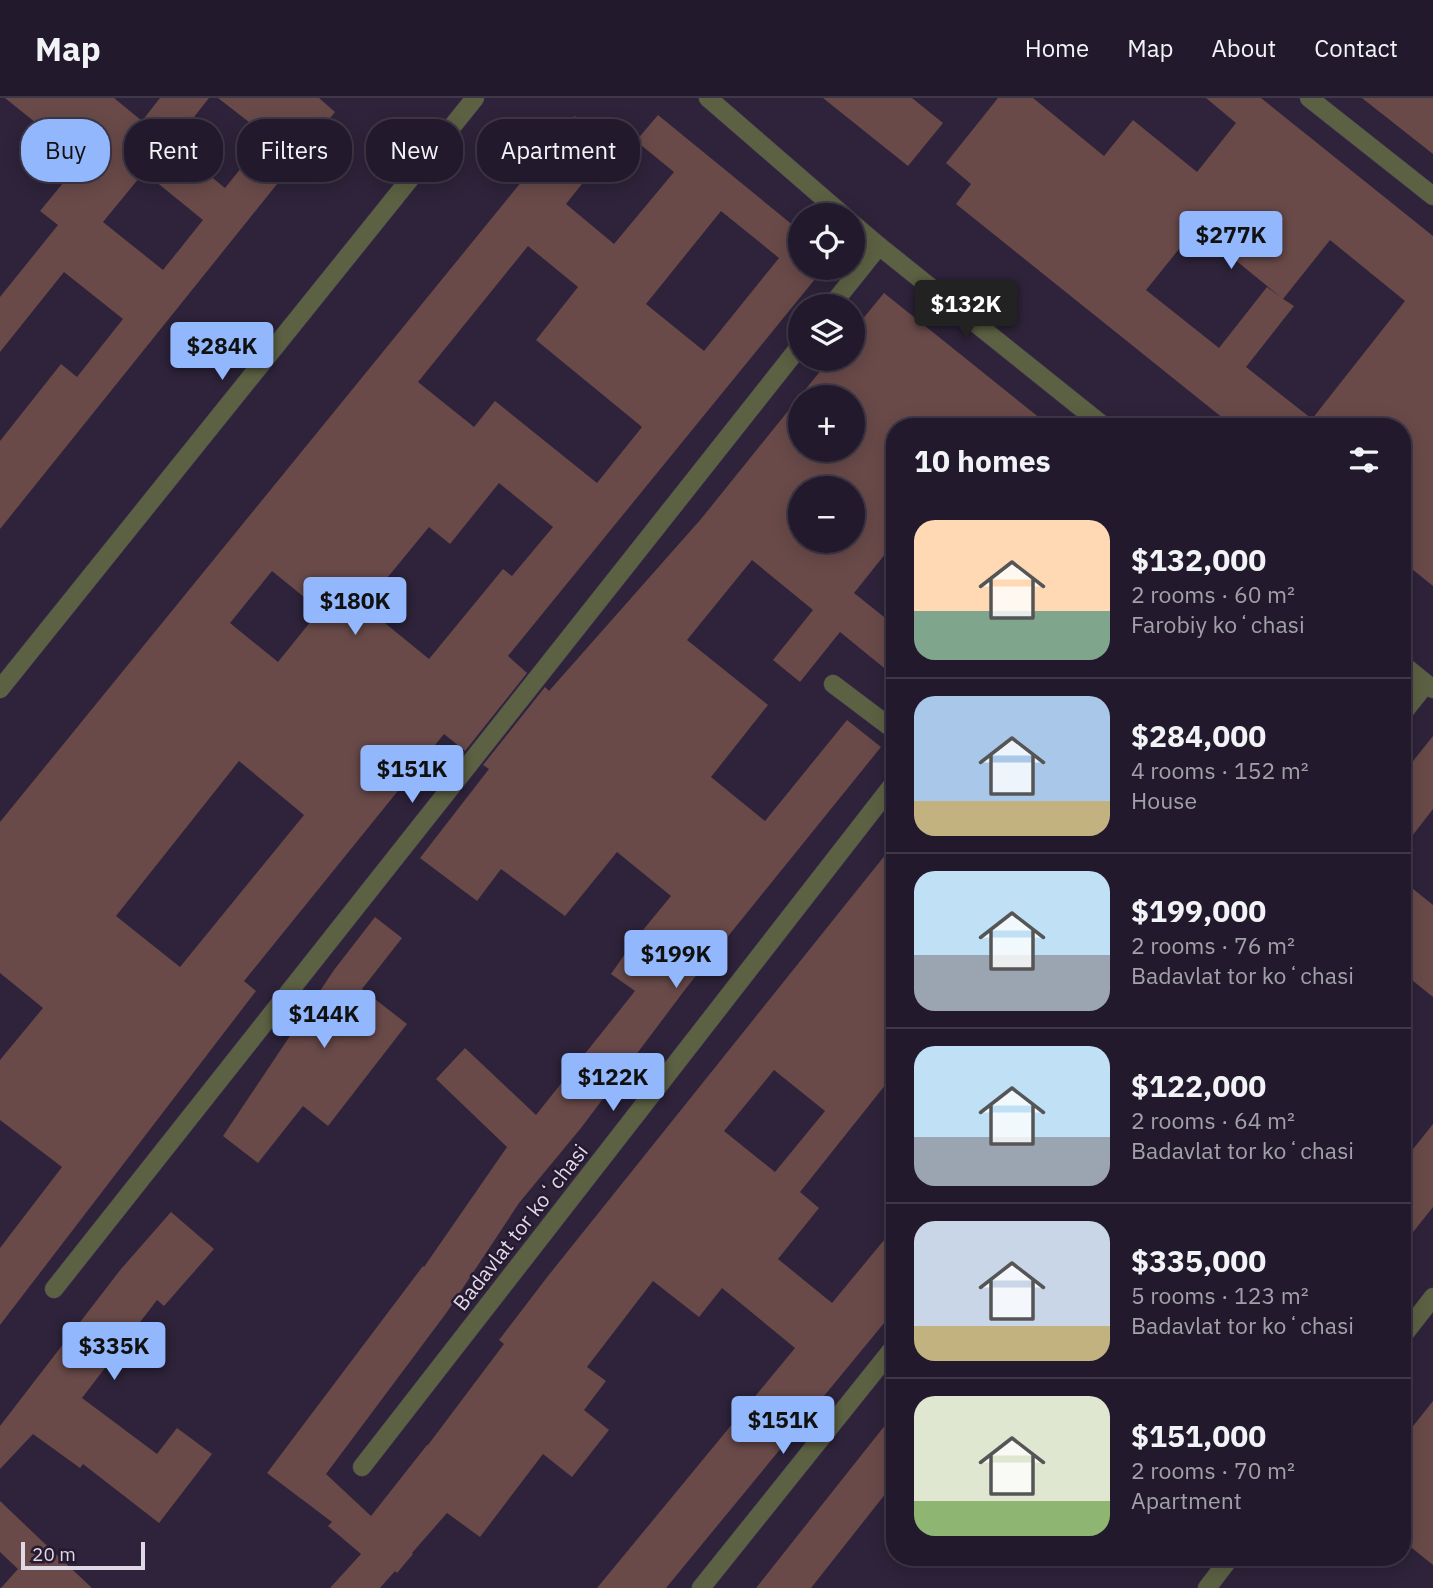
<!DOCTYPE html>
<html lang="en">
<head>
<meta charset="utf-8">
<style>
  :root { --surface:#221a2c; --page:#2a2334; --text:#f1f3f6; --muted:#a2a1a9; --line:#3f3848; --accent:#92b7fd }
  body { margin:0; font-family:"IBM Plex Sans",sans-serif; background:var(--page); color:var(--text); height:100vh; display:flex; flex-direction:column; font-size:26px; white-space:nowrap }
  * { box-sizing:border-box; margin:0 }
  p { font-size:23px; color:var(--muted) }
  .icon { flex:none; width:38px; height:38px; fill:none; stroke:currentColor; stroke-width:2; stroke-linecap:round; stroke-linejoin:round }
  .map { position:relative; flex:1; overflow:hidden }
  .details { position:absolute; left:886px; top:320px; width:525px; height:1148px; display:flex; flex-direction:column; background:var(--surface); border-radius:28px; box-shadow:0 4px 18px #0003,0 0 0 2px var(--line) }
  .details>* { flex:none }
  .hud { position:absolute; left:21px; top:21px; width:665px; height:63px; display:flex; gap:14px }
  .fabs { position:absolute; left:788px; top:105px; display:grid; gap:14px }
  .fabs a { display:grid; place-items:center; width:77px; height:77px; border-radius:50%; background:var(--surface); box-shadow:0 4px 18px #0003,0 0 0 2px var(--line); font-size:35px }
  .scale { position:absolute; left:21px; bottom:18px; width:124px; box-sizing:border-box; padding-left:7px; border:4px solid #dfd8e7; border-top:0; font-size:19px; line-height:24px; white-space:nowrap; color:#dfd8e7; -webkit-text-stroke:5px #251a2f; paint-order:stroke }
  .price { position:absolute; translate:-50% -60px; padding:0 16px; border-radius:7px; background:var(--accent); color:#111; font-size:23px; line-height:46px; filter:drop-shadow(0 2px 4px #0008) }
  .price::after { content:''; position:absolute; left:50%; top:42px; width:21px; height:16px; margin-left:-10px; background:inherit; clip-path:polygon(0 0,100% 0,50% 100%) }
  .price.active { background:#222; color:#fff }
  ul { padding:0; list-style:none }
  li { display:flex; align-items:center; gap:21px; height:175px; padding:0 28px }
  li+li { border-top:2px solid var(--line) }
  li span { display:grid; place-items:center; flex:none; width:196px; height:140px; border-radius:21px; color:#555 }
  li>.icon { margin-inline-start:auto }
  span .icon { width:84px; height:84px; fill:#fffc; stroke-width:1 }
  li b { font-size:30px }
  h2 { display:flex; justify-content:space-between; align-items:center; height:84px; padding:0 28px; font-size:30px }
  .tag { padding:0 24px; border-radius:28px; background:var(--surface); box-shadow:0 4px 18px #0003,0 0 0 2px var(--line); font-size:24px; line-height:63px }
  .tag.active { background:var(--accent); color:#111 }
  header { display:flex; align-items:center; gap:42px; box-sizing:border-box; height:98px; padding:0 35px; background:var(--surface); border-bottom:2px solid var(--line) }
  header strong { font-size:33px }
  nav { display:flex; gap:38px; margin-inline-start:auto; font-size:24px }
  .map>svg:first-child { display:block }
  .building { fill:#694a49; fill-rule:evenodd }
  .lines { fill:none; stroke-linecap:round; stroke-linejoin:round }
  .minor-casing { stroke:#4a4056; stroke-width:19 }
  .minor { stroke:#5d6143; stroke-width:18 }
  .labels { text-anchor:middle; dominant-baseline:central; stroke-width:5; stroke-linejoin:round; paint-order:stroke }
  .street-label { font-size:21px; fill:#dfd8e7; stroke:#251a2f }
</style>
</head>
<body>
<header>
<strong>Map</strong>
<nav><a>Home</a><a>Map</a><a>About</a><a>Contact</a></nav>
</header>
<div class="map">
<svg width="1433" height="1490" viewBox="0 0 1433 1490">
  <rect width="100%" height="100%" fill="#2e233a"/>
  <g class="building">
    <path d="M5,0H114L142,23L160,0H209L172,47L225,90L267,38L218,0H319L335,14L0,431V343L61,266L77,279L123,221L64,174L0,254V199L58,127L40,113L82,62ZM144,74L203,122L163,172L103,124Z"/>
    <polygon points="823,0 912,0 943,25 908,68"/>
    <path d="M998,0H1033L1104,58L1133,22L1197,74L1236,25L1206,0H1261L1433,138V488L1402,463V329H1234L956,106L971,86L946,65ZM1196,130L1283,201L1267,189L1219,250L1146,192ZM1330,142L1405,203L1312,321L1246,269L1294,208L1283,201Z"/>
    <polygon points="1362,0 1433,0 1433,56"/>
    <path d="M658,17L800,133V170H824L508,558L527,575L465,653L444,636L244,883L256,893L0,1227V1150L62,1069L0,1022V962L43,910L0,875V724L575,18L612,48L566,106L614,146L674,74L636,43ZM721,113L779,160L704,253L646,206ZM528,148L578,189L536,242L642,329L597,385L495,303L474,329L418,284ZM499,385L553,429L512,478L503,471L429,561L364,508L429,429L450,446ZM272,473L320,512L278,564L230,525ZM239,663L304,717L180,869L116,818Z"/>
    <path d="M884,195L1051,329H894V445L854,495L894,527V578L840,534L800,584L773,562L813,512L752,462L687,542L768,607L711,679L765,723L847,622L881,649L687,889L581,1030L519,1105L447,1214L326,1376L371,1418L427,1347H428L504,1246L499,1242L548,1178L894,746V976L800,1094L819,1110L778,1161L832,1205L894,1130V1213L666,1490H597L795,1250L722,1190L699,1219L653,1183L587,1269L606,1283L584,1312L609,1332L572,1379L543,1356L480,1439L447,1415L412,1455L413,1456L397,1475L395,1473L380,1490H330L361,1456L328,1428L332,1424L267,1375L423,1168L424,1169L507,1049L436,981L465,950L536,1017L635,893L611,876L634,843L671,798L617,754L565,818L501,771L477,803L420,760L489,671L483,667L545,589L549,593L701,421L830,261H852V234ZM800,299H852V352H800ZM800,390H852V443H800ZM774,972L825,1013L775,1074L724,1033Z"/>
    <polygon points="1433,638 1433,711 1402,751 1402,677"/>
    <polygon points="1402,782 1433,807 1433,899 1402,874"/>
    <polygon points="375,819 402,840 362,891 407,926 328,1028 303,1008 258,1065 223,1038 334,872"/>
    <polygon points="1433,1026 1433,1109 1402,1148 1402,1065"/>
    <polygon points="171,1114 214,1151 164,1208 157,1202 82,1300 157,1356 177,1330 212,1356 159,1425 83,1366 80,1370 33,1336 0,1371 0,1328 121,1171"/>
    <polygon points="1433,1303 1433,1467 1402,1442 1402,1342"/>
    <polygon points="894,1316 894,1385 811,1490 756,1490"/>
    <polygon points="0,1403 43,1444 92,1490 1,1490 18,1471 0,1454"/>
  </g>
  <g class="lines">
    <g class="minor-casing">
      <g id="minor">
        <polyline points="708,0 843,117"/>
        <polyline points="1309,0 1433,98"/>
        <polyline points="852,125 879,148 1105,329"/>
        <polyline points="831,208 879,148"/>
        <polyline points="1402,566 1433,591"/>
        <polyline points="833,586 894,632"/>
        <polyline points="0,591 475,0"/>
        <polyline points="1402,616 1426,586"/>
        <polyline points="54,1191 800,248"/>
        <polyline points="1402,1239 1433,1199"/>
        <polyline points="362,1369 894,685"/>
        <polyline points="701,1490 894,1249"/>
        <polyline points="1207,1490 1230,1460"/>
      </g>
    </g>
    <use href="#minor" class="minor"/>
  </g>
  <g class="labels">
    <g class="street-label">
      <text transform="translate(520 1129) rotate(-52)">Badavlat tor koʻchasi</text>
    </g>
  </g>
</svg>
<div class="fabs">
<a><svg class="icon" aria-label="locate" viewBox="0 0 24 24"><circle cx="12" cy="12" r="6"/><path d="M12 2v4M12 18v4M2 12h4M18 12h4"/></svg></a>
<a><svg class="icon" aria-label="layers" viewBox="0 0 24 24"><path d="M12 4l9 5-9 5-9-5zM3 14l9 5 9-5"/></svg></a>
<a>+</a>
<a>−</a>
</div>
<div class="scale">20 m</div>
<b class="price" style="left:1231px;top:173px">$277K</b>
<b class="price active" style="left:966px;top:242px">$132K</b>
<b class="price" style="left:222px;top:284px">$284K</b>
<b class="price" style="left:355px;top:539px">$180K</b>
<b class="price" style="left:412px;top:707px">$151K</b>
<b class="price" style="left:676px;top:892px">$199K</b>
<b class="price" style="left:324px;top:952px">$144K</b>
<b class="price" style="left:613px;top:1015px">$122K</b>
<b class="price" style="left:114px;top:1284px">$335K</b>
<b class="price" style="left:783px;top:1358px">$151K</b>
<div class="hud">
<a class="tag active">Buy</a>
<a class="tag">Rent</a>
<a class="tag">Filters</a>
<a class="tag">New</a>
<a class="tag">Apartment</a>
</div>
<section class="details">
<h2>10 homes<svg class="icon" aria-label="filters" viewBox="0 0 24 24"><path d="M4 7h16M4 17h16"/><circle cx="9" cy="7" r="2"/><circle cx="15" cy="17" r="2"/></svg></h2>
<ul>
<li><span style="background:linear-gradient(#ffd9b3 65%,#7fa58c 0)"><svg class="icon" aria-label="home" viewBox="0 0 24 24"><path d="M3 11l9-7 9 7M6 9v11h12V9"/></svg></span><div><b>$132,000</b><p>2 rooms · 60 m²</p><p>Farobiy koʻchasi</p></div></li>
<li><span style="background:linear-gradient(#a9c7e8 75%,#c2b280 0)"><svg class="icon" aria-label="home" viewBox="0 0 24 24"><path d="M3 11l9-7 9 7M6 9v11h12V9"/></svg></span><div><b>$284,000</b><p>4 rooms · 152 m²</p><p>House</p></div></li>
<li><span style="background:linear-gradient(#bfe0f5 60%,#9aa5b1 0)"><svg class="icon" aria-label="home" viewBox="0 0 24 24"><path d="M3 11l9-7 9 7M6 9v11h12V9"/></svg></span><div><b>$199,000</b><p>2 rooms · 76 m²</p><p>Badavlat tor koʻchasi</p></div></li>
<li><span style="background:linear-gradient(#bfe0f5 65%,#9aa5b1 0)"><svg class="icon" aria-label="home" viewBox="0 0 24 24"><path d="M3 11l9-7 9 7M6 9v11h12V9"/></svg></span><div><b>$122,000</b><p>2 rooms · 64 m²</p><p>Badavlat tor koʻchasi</p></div></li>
<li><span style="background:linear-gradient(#c9d6e8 75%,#c2b280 0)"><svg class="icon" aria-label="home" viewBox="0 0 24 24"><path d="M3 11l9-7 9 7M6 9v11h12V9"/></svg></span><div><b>$335,000</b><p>5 rooms · 123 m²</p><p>Badavlat tor koʻchasi</p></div></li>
<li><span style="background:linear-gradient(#dfe7d0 75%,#8fb573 0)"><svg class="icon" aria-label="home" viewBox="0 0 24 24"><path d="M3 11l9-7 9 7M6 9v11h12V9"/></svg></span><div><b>$151,000</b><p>2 rooms · 70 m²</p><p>Apartment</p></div></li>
</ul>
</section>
</div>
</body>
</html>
